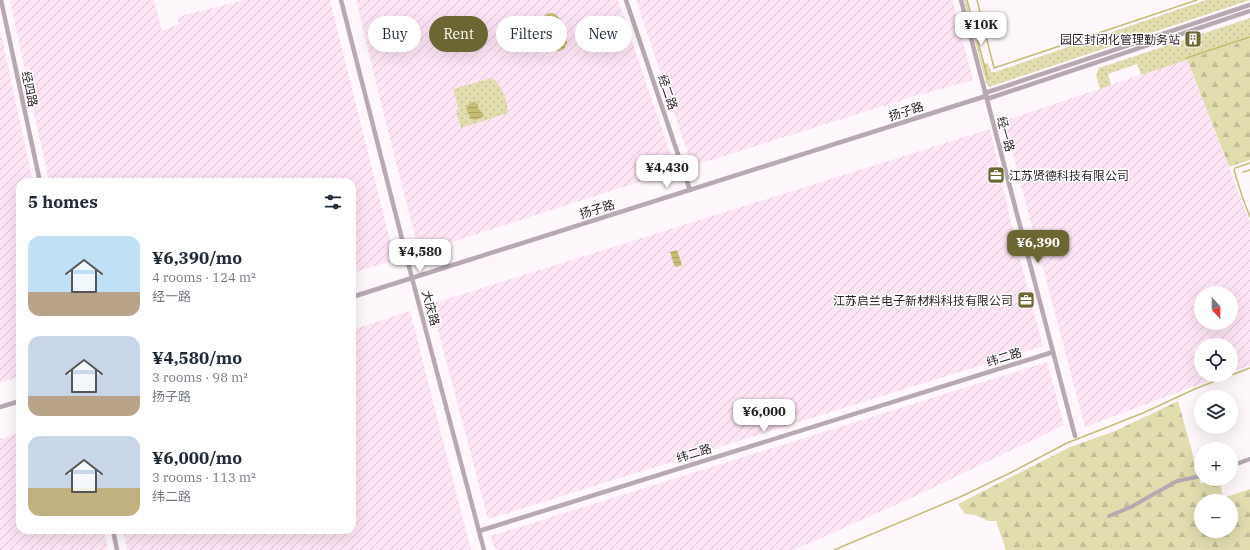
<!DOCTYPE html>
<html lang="en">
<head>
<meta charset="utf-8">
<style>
  :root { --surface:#fff; --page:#f2f2f3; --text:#1f2937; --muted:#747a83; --accent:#6c6632 }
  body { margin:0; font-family:"IBM Plex Serif","Noto Sans SC",serif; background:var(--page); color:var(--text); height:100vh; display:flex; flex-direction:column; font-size:15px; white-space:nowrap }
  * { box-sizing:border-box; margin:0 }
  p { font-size:13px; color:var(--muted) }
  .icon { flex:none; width:22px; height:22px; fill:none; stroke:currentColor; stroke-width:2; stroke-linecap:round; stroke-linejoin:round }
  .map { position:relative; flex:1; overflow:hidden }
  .side { position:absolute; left:16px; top:178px; width:340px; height:356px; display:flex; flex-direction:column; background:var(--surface); border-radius:12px; box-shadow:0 4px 16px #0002 }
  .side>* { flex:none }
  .banner { position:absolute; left:368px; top:16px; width:380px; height:36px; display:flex; gap:8px }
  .needle { width:26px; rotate:159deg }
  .controls { position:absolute; left:1194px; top:286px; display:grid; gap:8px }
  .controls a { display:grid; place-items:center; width:44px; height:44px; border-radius:50%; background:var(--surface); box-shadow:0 4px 16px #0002; font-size:20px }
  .price { position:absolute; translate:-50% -34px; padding:0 9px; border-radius:8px; background:#fff; color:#222; font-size:13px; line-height:26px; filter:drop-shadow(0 1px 2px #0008) }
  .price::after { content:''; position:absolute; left:50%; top:24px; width:12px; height:9px; margin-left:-6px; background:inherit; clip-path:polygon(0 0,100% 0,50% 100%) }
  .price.on { background:var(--accent); color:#fff }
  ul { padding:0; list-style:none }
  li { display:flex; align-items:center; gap:12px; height:100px; padding:0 12px }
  li span { display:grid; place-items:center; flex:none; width:112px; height:80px; border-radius:12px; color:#555 }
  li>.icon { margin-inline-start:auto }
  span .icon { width:48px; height:48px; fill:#fffc; stroke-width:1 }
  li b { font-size:17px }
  h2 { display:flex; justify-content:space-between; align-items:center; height:48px; padding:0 12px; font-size:17px }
  .tag { padding:0 14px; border-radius:18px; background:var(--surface); box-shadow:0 4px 16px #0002; font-size:14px; line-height:36px }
  .tag.on { background:var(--accent); color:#fff }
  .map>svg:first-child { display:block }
  .industrial { fill:url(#industrial-furrows); fill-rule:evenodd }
  .forest { fill:url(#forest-firs); fill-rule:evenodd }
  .garden { fill:url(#garden-dots) }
  .water { fill:url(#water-rules) }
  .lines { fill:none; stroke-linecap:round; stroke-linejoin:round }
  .stream { stroke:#c5bd73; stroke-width:1.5 }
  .minor { stroke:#b7a8b2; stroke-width:4 }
  .tertiary { stroke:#b7a8b2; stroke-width:4.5 }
  .labels { text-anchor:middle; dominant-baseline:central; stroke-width:3; stroke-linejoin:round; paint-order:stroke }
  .poi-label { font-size:12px; fill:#2a1e26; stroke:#fff; text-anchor:end }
  .street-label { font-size:12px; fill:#2a1e26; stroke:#fff }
</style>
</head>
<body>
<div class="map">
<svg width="1250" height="550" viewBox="0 0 1250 550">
  <defs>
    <pattern id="industrial-furrows" width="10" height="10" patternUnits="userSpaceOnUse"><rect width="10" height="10" fill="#fee5f5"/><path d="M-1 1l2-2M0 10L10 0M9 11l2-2" fill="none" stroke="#dac4d2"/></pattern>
    <pattern id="forest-firs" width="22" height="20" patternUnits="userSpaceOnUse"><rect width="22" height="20" fill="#e2ddaf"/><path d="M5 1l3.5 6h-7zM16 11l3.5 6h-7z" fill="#c2bd96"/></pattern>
    <pattern id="garden-dots" width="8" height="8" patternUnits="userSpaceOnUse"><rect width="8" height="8" fill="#e2ddaf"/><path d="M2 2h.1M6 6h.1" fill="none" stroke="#c2bd96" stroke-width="1.8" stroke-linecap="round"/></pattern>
    <pattern id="water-rules" width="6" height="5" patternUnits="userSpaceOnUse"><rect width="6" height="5" fill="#c5bd73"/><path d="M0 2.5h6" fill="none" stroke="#a9a263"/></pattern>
  </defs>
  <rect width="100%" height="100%" fill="#fef7fb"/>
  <g class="industrial">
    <polygon points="10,0 154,0 162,31 179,24 177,17 244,0 330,0 395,260 352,273 352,182 49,182"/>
    <polygon points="356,0 618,0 676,170 427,250 421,247 417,244 383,111"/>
    <polygon points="636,0 952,0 973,80 912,97 692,166"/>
    <polygon points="0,29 33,182 20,182 20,376 0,383"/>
    <path d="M1187,59L1250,223V365L1231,372V345H1201V375H1224L1085,427L1004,121ZM1201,293H1231V323H1201Z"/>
    <polygon points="990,129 1015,239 1043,346 488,519 431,304"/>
    <polygon points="410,311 471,550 127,550 123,530 352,530 352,330"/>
    <polygon points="1047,362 1064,425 920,494 794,550 495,550 491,536"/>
    <polygon points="20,433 20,530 104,530 108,550 0,550 0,439"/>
  </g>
  <g class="forest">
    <polygon points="1250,39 1250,160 1229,167 1187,59"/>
    <path d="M1178,401L1201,484L1210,479H1220L1223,498L1250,489V550H1006L996,521H988L975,515L965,514L958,504L1070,447L1115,431ZM1201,501H1231V531H1201Z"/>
  </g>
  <g class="garden">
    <polygon points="964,0 966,0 983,64 988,63 991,72 995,72 1206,0 1250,0 989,87 986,83"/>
    <polygon points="1250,18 1250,39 1141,75 1137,64 1108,74 1111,85 1100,89 1096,75 1099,68"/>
    <path d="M491,78C501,81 508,103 508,113L461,128L456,110L459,109L453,89Z"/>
  </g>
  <g class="water">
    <circle cx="551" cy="22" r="9"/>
    <circle cx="558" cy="42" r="9"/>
    <polygon points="474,102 478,104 478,108 484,115 483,117 475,120 471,119 466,109 469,104"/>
    <polygon points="677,250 682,265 676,267 674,265 670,252"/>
  </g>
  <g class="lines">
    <g class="stream">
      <polyline points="967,0 988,79"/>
      <polyline points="977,0 994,68 1197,0"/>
      <polyline points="1186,58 1250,37"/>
      <polyline points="1250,163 1235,168 1234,170 1242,196 1250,217"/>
      <polyline points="1243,172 1250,170"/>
      <polyline points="834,550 960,497 1012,472 1067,443 1143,413 1197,388 1250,368"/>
    </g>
    <g class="minor">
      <polyline points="1231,466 1250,459"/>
      <polyline points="1109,516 1131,507 1177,481 1201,476"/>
    </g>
    <g class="tertiary">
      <polyline points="1,0 40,182"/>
      <polyline points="341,0 412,278 484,550"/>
      <polyline points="626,0 690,190"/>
      <polyline points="961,0 1075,436"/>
      <polyline points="985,93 1250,5"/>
      <polyline points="987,99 1250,11"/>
      <polyline points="352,297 986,96"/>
      <polyline points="0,407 20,401"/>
      <polyline points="113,530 117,550"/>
      <polyline points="479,531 1053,352"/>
    </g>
  </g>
  <defs>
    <g id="building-square" transform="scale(0.9)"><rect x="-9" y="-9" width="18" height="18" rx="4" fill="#6c6632" stroke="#fff"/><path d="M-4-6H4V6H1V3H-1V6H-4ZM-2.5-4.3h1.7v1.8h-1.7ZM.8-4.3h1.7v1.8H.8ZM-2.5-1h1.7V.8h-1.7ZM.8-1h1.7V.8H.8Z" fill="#fff"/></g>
    <g id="office-square" transform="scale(0.9)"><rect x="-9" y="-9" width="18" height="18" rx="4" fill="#6c6632" stroke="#fff"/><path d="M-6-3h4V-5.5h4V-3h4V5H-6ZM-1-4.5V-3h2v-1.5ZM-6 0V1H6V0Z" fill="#fff"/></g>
  </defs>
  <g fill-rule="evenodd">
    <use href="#building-square" x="1193" y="39"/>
    <use href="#office-square" x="996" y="175"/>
    <use href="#office-square" x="1026" y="300"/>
  </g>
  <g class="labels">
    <g class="poi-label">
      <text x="1180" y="39">园区封闭化管理勤务站</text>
      <text x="1009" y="175" text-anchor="start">江苏贤德科技有限公司</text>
      <text x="1013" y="300">江苏启兰电子新材料科技有限公司</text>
    </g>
    <g class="street-label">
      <text transform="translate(30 89) rotate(78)">经四路</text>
      <text transform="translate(668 92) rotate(71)">经二路</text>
      <text transform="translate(906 111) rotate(-18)">扬子路</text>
      <text transform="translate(1006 134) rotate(75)">经一路</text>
      <text transform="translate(597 209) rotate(-17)">扬子路</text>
      <text transform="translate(431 308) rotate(75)">大庆路</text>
      <text transform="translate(1004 357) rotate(-17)">纬二路</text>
      <text transform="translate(694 453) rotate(-17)">纬二路</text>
    </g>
  </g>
</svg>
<div class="controls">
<a><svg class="needle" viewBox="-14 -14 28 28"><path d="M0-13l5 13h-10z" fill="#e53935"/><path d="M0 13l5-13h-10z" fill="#747a83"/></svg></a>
<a><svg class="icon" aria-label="locate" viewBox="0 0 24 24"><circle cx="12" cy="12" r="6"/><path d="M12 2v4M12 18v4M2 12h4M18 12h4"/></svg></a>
<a><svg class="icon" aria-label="layers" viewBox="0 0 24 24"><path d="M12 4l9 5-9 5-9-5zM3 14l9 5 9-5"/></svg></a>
<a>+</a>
<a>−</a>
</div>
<b class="price" style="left:981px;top:46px">¥10K</b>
<b class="price" style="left:667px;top:189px">¥4,430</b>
<b class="price on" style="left:1038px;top:264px">¥6,390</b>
<b class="price" style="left:420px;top:273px">¥4,580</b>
<b class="price" style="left:764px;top:433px">¥6,000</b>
<div class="banner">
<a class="tag">Buy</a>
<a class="tag on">Rent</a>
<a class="tag">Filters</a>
<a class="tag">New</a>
</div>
<section class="side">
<h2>5 homes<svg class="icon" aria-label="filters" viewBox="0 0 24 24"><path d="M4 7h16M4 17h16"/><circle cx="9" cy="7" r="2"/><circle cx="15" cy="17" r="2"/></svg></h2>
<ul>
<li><span style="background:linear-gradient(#bfe0f5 70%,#b9a48a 0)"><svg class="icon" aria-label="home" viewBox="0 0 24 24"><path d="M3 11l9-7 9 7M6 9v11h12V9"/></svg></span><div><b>¥6,390/mo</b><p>4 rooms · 124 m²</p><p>经一路</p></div></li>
<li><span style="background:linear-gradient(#c9d6e8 75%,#b9a48a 0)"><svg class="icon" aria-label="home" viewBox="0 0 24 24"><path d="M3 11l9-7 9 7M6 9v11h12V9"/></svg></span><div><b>¥4,580/mo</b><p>3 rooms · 98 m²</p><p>扬子路</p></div></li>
<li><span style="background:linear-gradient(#c9d6e8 65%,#c2b280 0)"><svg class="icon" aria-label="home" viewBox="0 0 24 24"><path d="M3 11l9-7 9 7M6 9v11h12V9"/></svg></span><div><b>¥6,000/mo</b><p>3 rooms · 113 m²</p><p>纬二路</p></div></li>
</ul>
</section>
</div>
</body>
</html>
